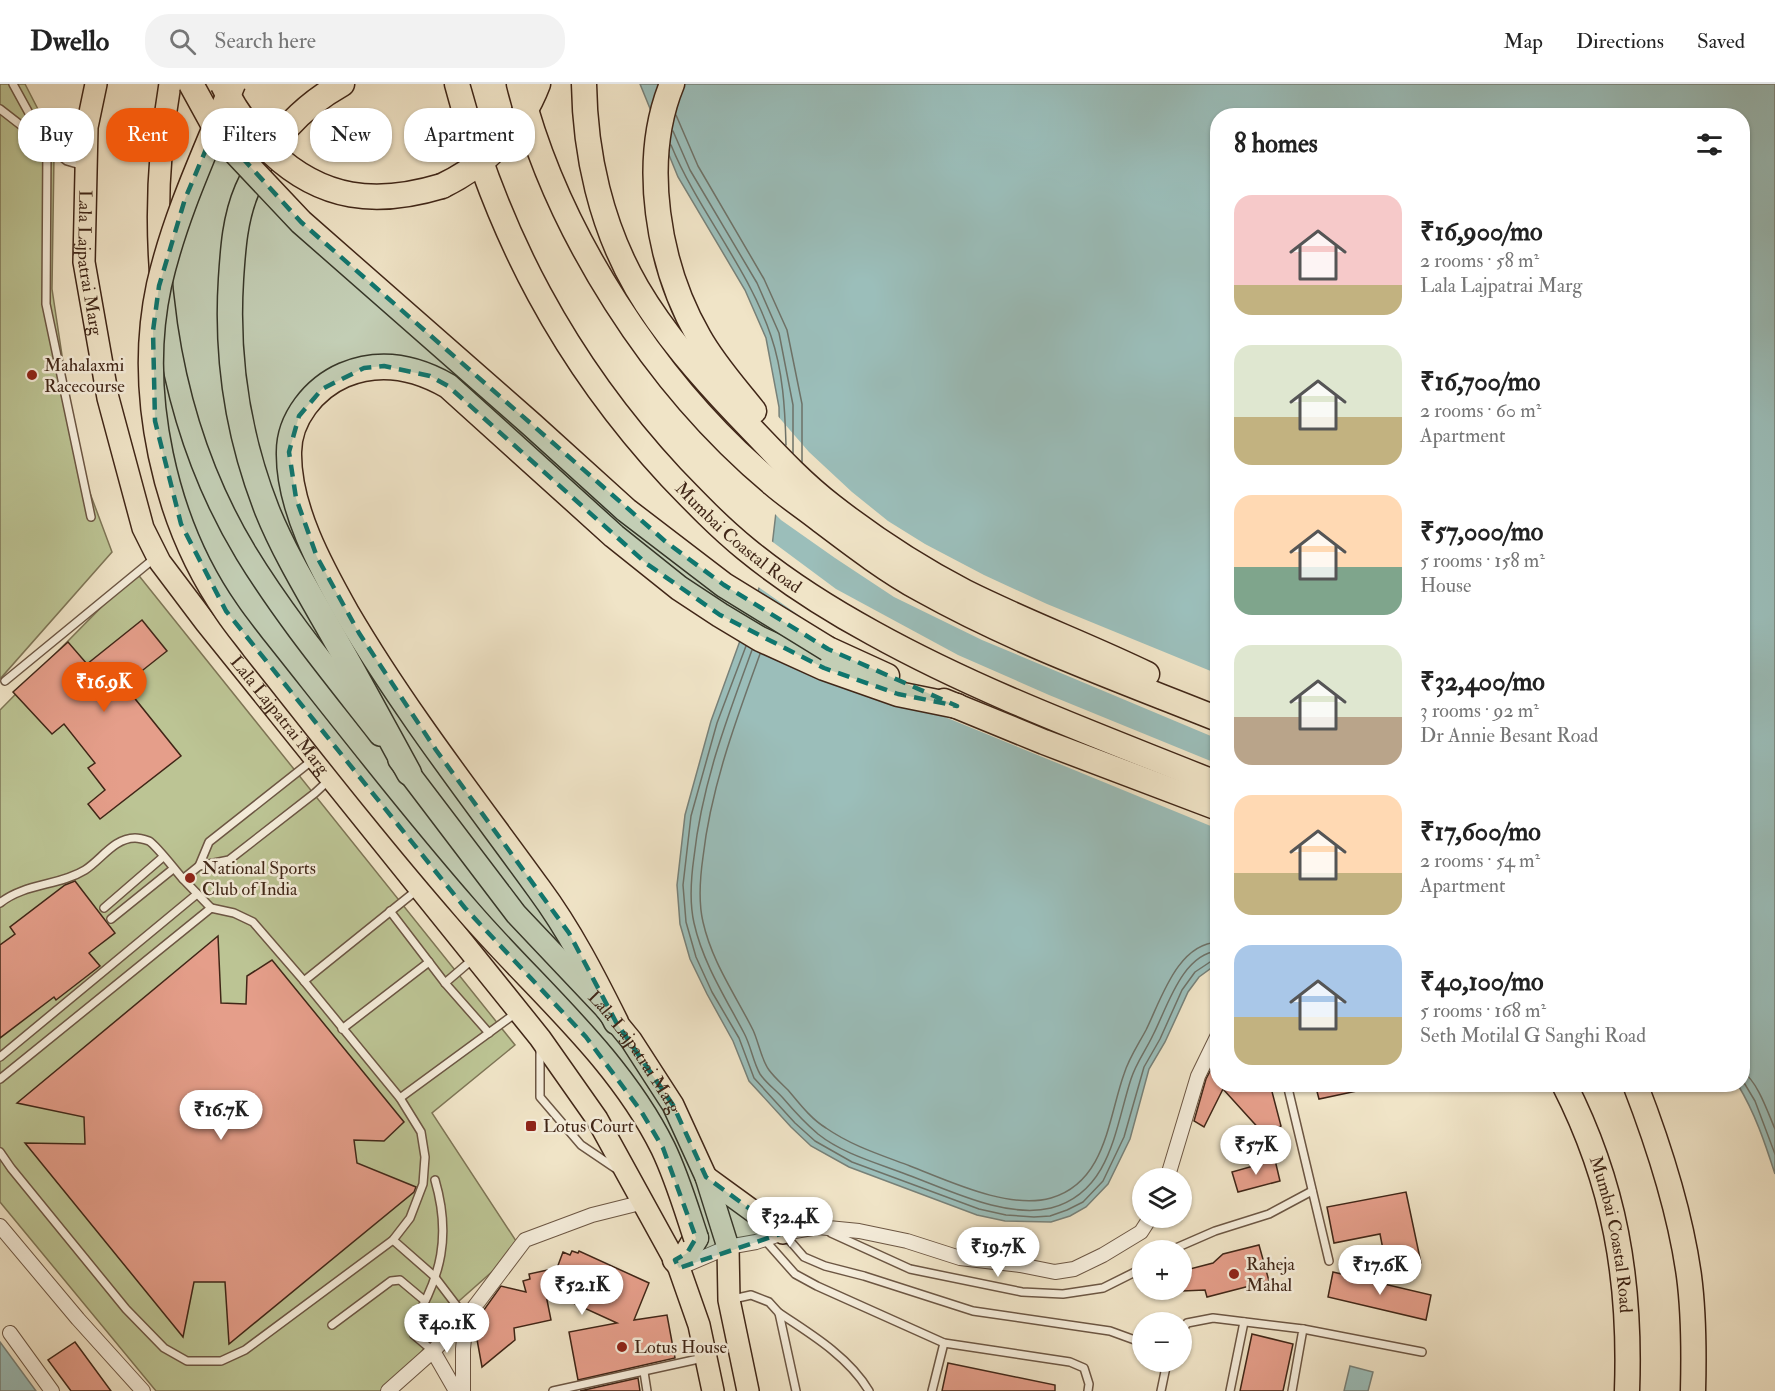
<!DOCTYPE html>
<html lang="en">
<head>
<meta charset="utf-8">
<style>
  :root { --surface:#fff; --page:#f2f2f2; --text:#222; --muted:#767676; --line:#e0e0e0; --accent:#ea580c }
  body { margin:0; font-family:"IM FELL Double Pica",serif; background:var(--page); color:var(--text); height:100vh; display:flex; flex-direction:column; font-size:22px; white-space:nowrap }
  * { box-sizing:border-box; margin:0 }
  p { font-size:20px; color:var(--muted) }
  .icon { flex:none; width:33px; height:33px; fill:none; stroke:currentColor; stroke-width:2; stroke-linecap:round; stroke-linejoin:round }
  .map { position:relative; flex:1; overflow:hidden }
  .sheet { position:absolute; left:1210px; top:24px; width:540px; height:984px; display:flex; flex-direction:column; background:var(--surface); border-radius:24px; box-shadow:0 2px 4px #0004 }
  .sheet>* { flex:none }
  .hud { position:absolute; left:18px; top:24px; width:570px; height:54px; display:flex; gap:12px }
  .tools { position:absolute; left:1132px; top:1084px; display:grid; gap:12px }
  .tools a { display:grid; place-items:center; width:60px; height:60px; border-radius:50%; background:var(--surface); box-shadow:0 2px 4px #0004; font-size:30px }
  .price { position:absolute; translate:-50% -51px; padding:0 14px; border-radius:21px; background:#fff; color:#222; font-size:20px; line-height:39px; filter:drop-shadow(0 2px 3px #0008) }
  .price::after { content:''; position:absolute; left:50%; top:36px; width:18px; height:14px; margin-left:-9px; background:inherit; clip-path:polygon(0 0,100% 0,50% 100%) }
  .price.on { background:var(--accent); color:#fff }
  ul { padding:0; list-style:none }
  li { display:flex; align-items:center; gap:18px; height:150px; padding:0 24px }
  li span { display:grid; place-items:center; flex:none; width:168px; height:120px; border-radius:18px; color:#555 }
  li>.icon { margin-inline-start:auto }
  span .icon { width:72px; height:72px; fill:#fffc; stroke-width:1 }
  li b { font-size:26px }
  h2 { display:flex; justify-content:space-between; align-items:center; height:72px; padding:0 24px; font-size:26px }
  .pill { padding:0 21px; border-radius:24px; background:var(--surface); box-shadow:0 2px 4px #0004; font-size:21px; line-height:54px }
  .pill.on { background:var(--accent); color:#fff }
  header { display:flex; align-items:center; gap:36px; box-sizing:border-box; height:84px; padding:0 30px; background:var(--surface); border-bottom:2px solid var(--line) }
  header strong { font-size:28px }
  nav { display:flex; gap:33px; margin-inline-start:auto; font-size:21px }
  .search { width:420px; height:54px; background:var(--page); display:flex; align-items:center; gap:15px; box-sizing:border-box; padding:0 21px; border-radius:24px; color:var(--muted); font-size:22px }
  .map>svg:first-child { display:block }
  .green { fill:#bcc494; stroke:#7e7556; stroke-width:1.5 }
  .water { fill:#9bbeba; stroke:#778179; stroke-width:1.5 }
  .pier { fill:#f0e4c7 }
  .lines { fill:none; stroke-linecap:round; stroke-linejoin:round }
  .shore { stroke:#6e7268; stroke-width:1.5 }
  .building { fill:#e59e8a; stroke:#402617; stroke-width:1.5 }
  .lane-casing { stroke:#6c5643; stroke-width:10 }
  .street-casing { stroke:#6c5643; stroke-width:16 }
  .primary-casing { stroke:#402617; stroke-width:24 }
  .highway-casing { stroke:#402617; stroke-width:27 }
  .lane { stroke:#f5eddb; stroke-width:7 }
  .street { stroke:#f5eddb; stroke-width:14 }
  .primary { stroke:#f0e4c7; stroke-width:21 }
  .highway { stroke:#f0e4c7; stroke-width:24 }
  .highway-bridge-casing { stroke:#402617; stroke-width:27; stroke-linecap:butt }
  .highway-bridge { stroke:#f0e4c7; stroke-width:24 }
  .marked { fill:#0f766e; fill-opacity:0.2; stroke:#0f766e; stroke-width:4.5; stroke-dasharray:12 8; stroke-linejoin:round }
  .poi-dot { fill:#8f2418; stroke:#f5eddb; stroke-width:2 }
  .labels { text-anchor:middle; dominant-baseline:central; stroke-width:5; stroke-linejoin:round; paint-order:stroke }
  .street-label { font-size:18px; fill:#402617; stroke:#f5eddb }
  .poi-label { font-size:18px; fill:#402617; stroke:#f5eddb; text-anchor:start }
</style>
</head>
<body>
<header>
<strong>Dwello</strong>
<div class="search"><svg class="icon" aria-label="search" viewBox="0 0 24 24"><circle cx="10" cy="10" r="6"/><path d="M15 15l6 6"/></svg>Search here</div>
<nav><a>Map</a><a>Directions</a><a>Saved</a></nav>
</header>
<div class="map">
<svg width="1775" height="1307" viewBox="0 0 1775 1307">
  <rect width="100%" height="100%" fill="#f0e4c7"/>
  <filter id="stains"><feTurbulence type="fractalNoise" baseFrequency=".00333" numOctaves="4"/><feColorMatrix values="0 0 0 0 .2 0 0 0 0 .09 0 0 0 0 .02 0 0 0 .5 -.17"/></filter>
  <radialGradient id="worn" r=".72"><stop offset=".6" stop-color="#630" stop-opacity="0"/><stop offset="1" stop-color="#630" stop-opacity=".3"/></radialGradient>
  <g class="green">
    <polygon points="0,0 25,0 43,35 54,71 52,205 78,377 112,468 0,595"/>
    <polygon points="136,488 515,961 432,1029 520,1163 459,1217 402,1294 386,1307 156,1307 0,1118 0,626"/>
  </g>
  <g class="water">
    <path d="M640,0H1775V1090C1765,1059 1755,1029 1738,1001L1743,1000V32H1218V879L1199,893L1188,908L1165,958L1149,985L1130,1055L1108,1100L1086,1123L1070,1132L1051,1138L1005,1137L977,1131L849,1083L811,1062L791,1043L749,997L733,957L707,910L690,875L680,840L677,801L685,731L711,637L771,471L780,394L779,323L766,254L745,206L678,93Z"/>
    <polygon points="0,1258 36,1307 0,1307"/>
    <polygon points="1350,1282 1373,1288 1368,1307 1344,1307"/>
  </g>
  <g class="pier">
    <polygon points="776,330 809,368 852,408 888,437 925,460 984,491 1047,520 1218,590 1218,655 982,556 894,513 835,474 781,436 773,428 777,394"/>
    <polygon points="770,456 836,505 958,571 1049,611 1218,680 1218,745 945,633 869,612 739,555 755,507 824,549 757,502 768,470"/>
  </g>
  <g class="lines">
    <g class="shore">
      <polyline points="676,31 698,82 764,195 787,246 802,320 802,378"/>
      <polyline points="673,47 690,86 757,199 779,249 793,321 793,369"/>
      <path d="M671,61C698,127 748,183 771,252C783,287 785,325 786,361"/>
      <polyline points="746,562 717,639 691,732 683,801 686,838 696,873 712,908 739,954 754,994 795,1039 815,1057 852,1078 979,1125 1006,1131 1034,1133 1050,1132 1067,1126 1083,1118 1103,1097 1124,1053 1144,983 1160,955 1182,906 1195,888 1213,876 1218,875"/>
      <path d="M752,566C727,634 702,700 694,773C691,794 689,817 694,839C703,879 725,913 744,949C751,962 753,978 760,990C766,999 776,1006 783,1014C794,1027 805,1039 818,1050C843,1070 877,1079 908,1091C949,1106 1006,1135 1051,1124C1111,1108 1115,1044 1131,995C1136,979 1146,966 1153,951C1167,924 1182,870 1218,867"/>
      <path d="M760,570C736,636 711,703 703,773C700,794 698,817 703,838C712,878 735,910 753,946C759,959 761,975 769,986C774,993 782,1000 788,1006C799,1019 811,1035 826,1044C852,1062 881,1071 910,1082C949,1097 1009,1126 1051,1114C1106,1098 1108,1035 1124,990C1129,974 1138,961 1146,946C1161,916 1177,860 1218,858"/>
      <path d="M1743,988C1758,998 1768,1029 1775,1045"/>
      <polyline points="1743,997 1755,1017 1775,1070"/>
    </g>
  </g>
  <g class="building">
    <polygon points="142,536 167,567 124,601 181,672 100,735 88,720 105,706 88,684 95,679 64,640 52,650 13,608 68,558 87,580"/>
    <polygon points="75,797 115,849 89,869 100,882 56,916 54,913 0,954 0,861 15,850 10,843 65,801"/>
    <polygon points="218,852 221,919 246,920 247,892 272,876 404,1038 384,1057 354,1056 357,1079 416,1103 414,1108 229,1260 225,1198 194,1198 183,1253 25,1059 85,1060 84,1033 17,1019"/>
    <polygon points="1218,972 1218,1000 1270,1000 1281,1042 1263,1049 1223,1005 1204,1043 1194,1037 1206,995"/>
    <polygon points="1315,1000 1362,1000 1362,1006 1319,1015"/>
    <polygon points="1275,1076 1280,1097 1238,1108 1232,1088"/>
    <polygon points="1406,1108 1421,1179 1387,1186 1380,1150 1334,1159 1327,1123"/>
    <polygon points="1259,1161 1269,1197 1207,1213 1205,1206 1182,1207 1182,1187 1213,1179 1223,1170"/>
    <polygon points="572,1167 578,1169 579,1167 649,1199 634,1236 667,1231 675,1274 578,1296 569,1248 617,1239 545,1206 551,1236 514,1244 515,1256 482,1283 476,1250 481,1230 501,1202 526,1208 523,1197 530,1195 529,1190 557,1184 563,1168 570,1171"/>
    <polygon points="1333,1188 1431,1211 1426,1236 1328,1213"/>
    <polygon points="1252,1250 1293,1260 1283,1307 1240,1307"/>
    <polygon points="75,1258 111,1307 71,1307 48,1276"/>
    <polygon points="948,1279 1055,1301 1055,1307 942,1307"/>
    <polygon points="638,1294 640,1307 580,1307"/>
  </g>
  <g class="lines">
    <g class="lane-casing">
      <g id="lane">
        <polyline points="13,0 47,62 46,220 91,433"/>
        <polyline points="0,25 67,77 84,82"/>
        <polyline points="5,597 156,473"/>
        <polyline points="199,782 209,758 314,675"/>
        <polyline points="183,795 211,824"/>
        <path d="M0,819C25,799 59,802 85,786C101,776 114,754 135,754C138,754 146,756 149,757C157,762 175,786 183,795L199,782L229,776L315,709L329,696"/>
        <polyline points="104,824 163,773"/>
        <polyline points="390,827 445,899 489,949"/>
        <polyline points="111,835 173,785"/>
        <polyline points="304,897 417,806"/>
        <polyline points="445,899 473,875"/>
        <polyline points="342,945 429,878"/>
        <polyline points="540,963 540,1013 581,1061 615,1084"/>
        <polyline points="0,973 197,810"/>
        <polyline points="0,995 211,824 234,829 253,838 304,897 400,1014 421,1048 425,1073 423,1100 410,1134 393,1156 245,1266 221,1277 187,1277 164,1264 126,1225 11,1084 0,1068"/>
        <polyline points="1287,1000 1329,1177"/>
        <polyline points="400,1014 516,929"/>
        <polyline points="831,1149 910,1185 1022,1208 1063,1210 1103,1204 1143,1184"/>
        <polyline points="784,1150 804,1173 825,1182 864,1192 973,1227 1110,1247 1143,1259"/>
        <polyline points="764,1155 795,1190 817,1202 944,1259 1070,1278 1084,1284 1089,1300 1088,1307"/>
        <polyline points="393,1156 434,1192 466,1234"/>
        <polyline points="1169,1167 1215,1147 1269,1130 1312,1107"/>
        <polyline points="733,1215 751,1211 769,1218 779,1229 796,1307"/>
        <path d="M779,1229C811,1250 849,1273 869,1307"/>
        <polyline points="332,1241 391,1197 400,1196 425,1217"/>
        <polyline points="1303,1245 1422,1268"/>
        <polyline points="1182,1247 1187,1239 1213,1234 1303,1245 1292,1307"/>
        <path d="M433,1267L414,1251L412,1241C442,1192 451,1151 435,1096"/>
        <polyline points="644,1288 647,1307"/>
        <polyline points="553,1307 703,1274"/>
        <polyline points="932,1307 944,1259"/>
        <polyline points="1161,1307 1167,1278"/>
        <polyline points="1230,1307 1244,1238"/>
      </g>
    </g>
    <g class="street-casing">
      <g id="street">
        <polyline points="1167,1095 1198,992 1218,951"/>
        <polyline points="0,1142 78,1235 143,1307"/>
        <polyline points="681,1183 728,1163 756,1158 783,1149 818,1143 859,1147 907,1157 960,1174 1020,1181 1055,1188 1074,1185 1103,1171 1141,1148 1150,1134"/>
        <polyline points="10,1249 52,1307"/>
        <polyline points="388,1307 433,1267"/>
        <polyline points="456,1307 433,1267 466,1234 525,1156 592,1131 644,1118"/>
        <polyline points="463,1307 463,1265 466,1234"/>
      </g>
    </g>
    <g class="primary-casing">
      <g id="primary">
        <path id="s1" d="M96,0L87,43L84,178L108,314L143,444L160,478L206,539L540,954L597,1035L679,1184L699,1241L713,1307"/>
        <path d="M170,0C143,157 162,330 246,469C285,533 334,592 380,651"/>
        <path id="s2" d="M399,676L516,830L604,923L631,956L673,1021L706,1093L728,1163L729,1216L748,1307"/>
        <polyline points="706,1093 783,1149"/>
      </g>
    </g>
    <g class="highway-casing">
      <g id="highway">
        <path d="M342,0C299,24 267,61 247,106C235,134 233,164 231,195C226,274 238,352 267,426C285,471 315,519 339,562C363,604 386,647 409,689"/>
        <path id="s3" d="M457,0C497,150 565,279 671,393C695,418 719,443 746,465C785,497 829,525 873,549C983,610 1102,653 1218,700"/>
        <path d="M519,0C556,148 656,302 773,400C788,413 805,424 820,436C853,461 887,487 922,506C1017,559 1118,595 1218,635"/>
        <path d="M584,0C585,70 601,142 637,204C664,250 701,292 738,331C768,362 798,396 832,422C873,454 919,484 965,508C1025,538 1087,561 1147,590"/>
        <path d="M672,0C640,78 658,182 699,253C714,280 735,303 754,327"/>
        <path d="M442,102C487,80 520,47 538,0"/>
        <polyline points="828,565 887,592"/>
        <polyline points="944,617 1044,658 1218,724"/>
        <path d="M616,938C593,892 570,847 539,805C473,714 404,626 347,529C321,483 288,423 289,368C289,335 314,304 344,291C380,276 415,283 448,302L614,452L679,504L720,531L760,555L824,584L898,610L957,622"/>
        <path id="s4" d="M1564,1000C1615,1100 1631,1196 1627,1307"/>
        <path d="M1635,1000C1659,1062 1680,1126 1689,1192C1694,1230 1694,1269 1693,1307"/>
        <polyline points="675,1176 687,1169 696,1154"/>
      </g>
    </g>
    <use href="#lane" class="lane"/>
    <use href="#street" class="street"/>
    <use href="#primary" class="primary"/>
    <use href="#highway" class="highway"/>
    <g class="highway-bridge-casing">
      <g id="highway-bridge">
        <polyline points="191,0 219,51 301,138 531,340 626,426 724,501 828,565"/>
        <path d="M233,0C206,66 175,131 159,201C136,308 164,438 227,528C235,540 245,552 254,564C324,652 393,741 467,826C533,903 617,971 663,1064C677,1093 686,1124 696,1154"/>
        <path d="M223,1C235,27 251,48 271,68C322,116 376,122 442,102"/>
      </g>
    </g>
    <use href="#highway-bridge" class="highway-bridge"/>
  </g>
  <path class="marked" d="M215,44L301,138L666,458L724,501L828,565L957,622L898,610L824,584L720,531L647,480L448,302L430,292L384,282L364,284L322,305L299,332L289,368L296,414L317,473L359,549L436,666L569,849L616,938L673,1021L706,1093L783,1149L679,1184L675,1176L687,1169L696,1154L663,1064L641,1027L586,953L465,824L226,527L181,440L155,337L153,247L159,202L185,115Z"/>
  <g class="poi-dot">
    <circle cx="32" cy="291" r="6"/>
    <circle cx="190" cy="794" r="6"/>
    <rect x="525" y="1036" width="12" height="12" rx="3"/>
    <circle cx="1234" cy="1190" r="6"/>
    <circle cx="622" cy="1263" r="6"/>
  </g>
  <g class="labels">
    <g class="street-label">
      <text stroke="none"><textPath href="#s1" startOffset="180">Lala Lajpatrai Marg</textPath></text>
      <text stroke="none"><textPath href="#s3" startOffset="543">Mumbai Coastal Road</textPath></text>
      <text stroke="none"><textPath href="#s1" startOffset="684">Lala Lajpatrai Marg</textPath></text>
      <text stroke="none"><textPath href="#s2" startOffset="376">Lala Lajpatrai Marg</textPath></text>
      <text stroke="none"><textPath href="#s4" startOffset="159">Mumbai Coastal Road</textPath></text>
    </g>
    <g class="poi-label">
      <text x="44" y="281">Mahalaxmi<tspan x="44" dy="21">Racecourse</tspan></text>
      <text x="202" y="784">National Sports<tspan x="202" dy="21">Club of India</tspan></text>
      <text x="543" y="1042">Lotus Court</text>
      <text x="1246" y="1180">Raheja<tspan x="1246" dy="21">Mahal</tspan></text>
      <text x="634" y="1263">Lotus House</text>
    </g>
  </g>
  <rect width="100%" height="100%" filter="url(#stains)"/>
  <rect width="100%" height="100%" fill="url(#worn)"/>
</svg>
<div class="tools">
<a><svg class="icon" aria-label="layers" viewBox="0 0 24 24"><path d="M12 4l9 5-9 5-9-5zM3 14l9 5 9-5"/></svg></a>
<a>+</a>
<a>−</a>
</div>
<b class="price on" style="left:104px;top:629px">₹16.9K</b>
<b class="price" style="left:221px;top:1057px">₹16.7K</b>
<b class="price" style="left:1256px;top:1092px">₹57K</b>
<b class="price" style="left:790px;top:1164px">₹32.4K</b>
<b class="price" style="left:998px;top:1194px">₹19.7K</b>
<b class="price" style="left:1380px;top:1212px">₹17.6K</b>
<b class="price" style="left:582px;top:1232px">₹52.1K</b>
<b class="price" style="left:447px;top:1270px">₹40.1K</b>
<div class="hud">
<a class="pill">Buy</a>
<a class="pill on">Rent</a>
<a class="pill">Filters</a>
<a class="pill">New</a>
<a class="pill">Apartment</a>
</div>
<section class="sheet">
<h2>8 homes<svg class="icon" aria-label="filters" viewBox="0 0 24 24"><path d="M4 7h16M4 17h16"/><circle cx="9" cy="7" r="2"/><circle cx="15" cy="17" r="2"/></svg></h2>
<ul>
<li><span style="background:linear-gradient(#f6c9c9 75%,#c2b280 0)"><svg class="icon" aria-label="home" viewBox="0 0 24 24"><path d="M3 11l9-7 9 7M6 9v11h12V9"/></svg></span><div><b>₹16,900/mo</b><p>2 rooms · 58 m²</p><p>Lala Lajpatrai Marg</p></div></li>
<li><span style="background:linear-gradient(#dfe7d0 60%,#c2b280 0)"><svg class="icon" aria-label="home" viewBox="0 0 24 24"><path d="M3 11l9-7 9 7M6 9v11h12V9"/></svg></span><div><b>₹16,700/mo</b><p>2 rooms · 60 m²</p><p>Apartment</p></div></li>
<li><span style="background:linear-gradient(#ffd9b3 60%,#7fa58c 0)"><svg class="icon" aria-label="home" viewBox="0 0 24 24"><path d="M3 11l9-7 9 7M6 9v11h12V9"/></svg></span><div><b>₹57,000/mo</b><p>5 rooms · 158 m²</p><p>House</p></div></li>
<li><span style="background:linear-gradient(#dfe7d0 60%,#b9a48a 0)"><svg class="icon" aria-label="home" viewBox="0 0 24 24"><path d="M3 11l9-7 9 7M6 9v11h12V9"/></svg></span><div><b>₹32,400/mo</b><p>3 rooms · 92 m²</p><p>Dr Annie Besant Road</p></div></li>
<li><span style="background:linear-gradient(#ffd9b3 65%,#c2b280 0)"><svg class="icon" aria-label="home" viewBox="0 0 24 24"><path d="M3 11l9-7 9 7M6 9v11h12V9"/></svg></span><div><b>₹17,600/mo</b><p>2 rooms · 54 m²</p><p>Apartment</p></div></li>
<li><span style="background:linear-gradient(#a9c7e8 60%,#c2b280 0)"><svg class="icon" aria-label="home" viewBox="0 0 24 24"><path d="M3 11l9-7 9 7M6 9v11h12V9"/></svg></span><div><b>₹40,100/mo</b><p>5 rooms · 168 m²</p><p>Seth Motilal G Sanghi Road</p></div></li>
</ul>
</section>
</div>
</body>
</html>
